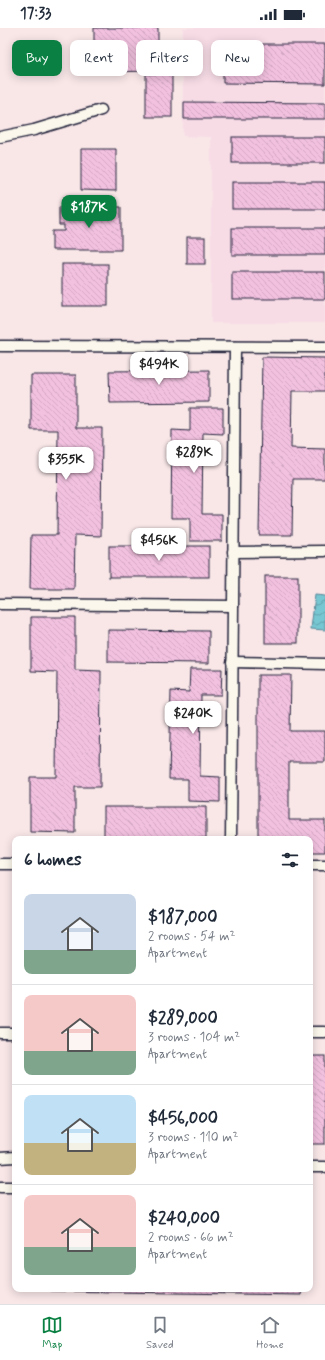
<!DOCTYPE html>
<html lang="en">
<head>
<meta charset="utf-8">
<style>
  :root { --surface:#fff; --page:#f6f6f7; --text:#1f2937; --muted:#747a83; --line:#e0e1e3; --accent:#0b8043 }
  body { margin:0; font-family:Mynerve,sans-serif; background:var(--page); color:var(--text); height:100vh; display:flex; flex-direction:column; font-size:15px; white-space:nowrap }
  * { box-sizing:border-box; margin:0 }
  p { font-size:13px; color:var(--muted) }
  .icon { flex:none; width:22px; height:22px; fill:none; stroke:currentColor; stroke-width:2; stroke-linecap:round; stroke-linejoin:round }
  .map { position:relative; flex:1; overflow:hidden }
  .details { position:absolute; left:12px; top:808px; width:301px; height:456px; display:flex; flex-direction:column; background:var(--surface); border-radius:8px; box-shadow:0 2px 10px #0003 }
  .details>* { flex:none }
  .hud { position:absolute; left:12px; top:12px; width:301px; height:36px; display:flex; gap:8px }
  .price { position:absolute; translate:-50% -34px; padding:0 9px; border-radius:8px; background:#fff; color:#222; font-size:13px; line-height:26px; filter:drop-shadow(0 1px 2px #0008) }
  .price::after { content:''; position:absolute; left:50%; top:24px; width:12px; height:9px; margin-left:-6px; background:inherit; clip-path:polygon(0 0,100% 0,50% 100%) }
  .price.on { background:var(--accent); color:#fff }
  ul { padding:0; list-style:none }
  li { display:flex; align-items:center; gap:12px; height:100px; padding:0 12px }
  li+li { border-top:1px solid var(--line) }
  li span { display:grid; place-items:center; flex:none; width:112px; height:80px; border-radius:8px; color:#555 }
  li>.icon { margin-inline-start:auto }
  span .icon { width:48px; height:48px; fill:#fffc; stroke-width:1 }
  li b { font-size:17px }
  h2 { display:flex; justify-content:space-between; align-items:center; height:48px; padding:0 12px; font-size:17px }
  .tag { padding:0 14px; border-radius:8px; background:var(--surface); box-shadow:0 2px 10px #0003; font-size:14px; line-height:36px }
  .tag.on { background:var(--accent); color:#fff }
  .status { display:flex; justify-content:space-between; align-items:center; height:28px; padding:0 20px; background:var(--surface); direction:ltr }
  .status svg { height:11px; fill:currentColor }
  .tab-bar { display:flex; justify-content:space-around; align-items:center; height:56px; border-top:1px solid var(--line); background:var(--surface); font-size:11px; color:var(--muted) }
  .tab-bar a { display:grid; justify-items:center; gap:2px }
  .tab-bar .on { color:var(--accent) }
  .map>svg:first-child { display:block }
  .built { fill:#f7dce6 }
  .water { fill:url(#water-waves); stroke:#558596 }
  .building { fill:url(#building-back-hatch); stroke:#22223b }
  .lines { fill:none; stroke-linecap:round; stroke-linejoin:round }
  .lane-casing { stroke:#22223b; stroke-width:13 }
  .lane { stroke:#fbf7ec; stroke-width:10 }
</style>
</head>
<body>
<div class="status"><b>17:33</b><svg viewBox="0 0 49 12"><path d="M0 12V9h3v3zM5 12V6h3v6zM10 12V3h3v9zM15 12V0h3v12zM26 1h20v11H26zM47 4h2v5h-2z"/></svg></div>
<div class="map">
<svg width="325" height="1276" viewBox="0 0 325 1276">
  <defs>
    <pattern id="water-waves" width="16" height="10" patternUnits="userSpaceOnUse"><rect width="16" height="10" fill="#77c7d2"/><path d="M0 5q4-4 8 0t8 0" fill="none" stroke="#61a1ac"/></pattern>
    <pattern id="building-back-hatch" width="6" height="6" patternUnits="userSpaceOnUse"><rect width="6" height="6" fill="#f3c1e0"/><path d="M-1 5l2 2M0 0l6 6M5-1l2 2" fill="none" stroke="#d0a6c1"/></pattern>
  </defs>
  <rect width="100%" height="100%" fill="#f9e7e8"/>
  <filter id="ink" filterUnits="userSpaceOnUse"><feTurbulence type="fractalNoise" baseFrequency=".025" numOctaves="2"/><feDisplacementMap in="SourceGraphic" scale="8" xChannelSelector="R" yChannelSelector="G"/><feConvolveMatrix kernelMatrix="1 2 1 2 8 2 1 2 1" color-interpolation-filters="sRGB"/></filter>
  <g filter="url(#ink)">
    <polygon class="built" points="183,0 325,0 325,295 211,295 211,109 183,108"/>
    <polygon class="water" points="315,567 325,568 325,602 311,601"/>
    <g class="building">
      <polygon points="94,0 158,0 158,43 94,44"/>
      <polygon points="223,16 325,16 325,56 223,55"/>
      <rect x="146" y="46" width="26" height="43"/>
      <polygon points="184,74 325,75 325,91 184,91"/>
      <rect x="232" y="109" width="93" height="26"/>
      <polygon points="81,121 116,121 116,163 81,162"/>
      <rect x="232" y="154" width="93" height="27"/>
      <polygon points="59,179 121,179 121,222 52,222 52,203 64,203 64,197 59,197"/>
      <rect x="232" y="200" width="93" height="27"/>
      <rect x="187" y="209" width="18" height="27"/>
      <rect x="62" y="236" width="46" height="42"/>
      <rect x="232" y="244" width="93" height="27"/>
      <polygon points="262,329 325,330 325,363 292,363 291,420 325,421 325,451 293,451 292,507 259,507"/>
      <polygon points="209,342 209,374 110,375 109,343"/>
      <polygon points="31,347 76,347 76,400 102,400 101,508 75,507 74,561 30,561 31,507 57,507 58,402 31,402"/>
      <polygon points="190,380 223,380 223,406 203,405 202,486 222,486 222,513 190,513 190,490 171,490 172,402 190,403"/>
      <rect x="109" y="518" width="100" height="31"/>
      <rect x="265" y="548" width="33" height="67"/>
      <polygon points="31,589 75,589 75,642 101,643 100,759 75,759 75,805 30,804 30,749 56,749 57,644 31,643"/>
      <polygon points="108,602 209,603 209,635 108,634"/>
      <polygon points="190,641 222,641 221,667 201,667 200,748 220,749 220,774 188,773 188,751 169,751 171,663 189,664"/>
      <polygon points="258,647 291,647 290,703 325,703 325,734 289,734 289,792 325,792 325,824 310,824 310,811 258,811"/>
      <rect x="104" y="779" width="102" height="31"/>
      <rect x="310" y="1028" width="15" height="88"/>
      <polygon points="51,1261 302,1261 301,1267 51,1263"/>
    </g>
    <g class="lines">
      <g class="lane-casing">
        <g id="lane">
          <polyline points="0,109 34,102 101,82"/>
          <polyline points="0,318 325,319"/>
          <polyline points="233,524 325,523"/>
          <polyline points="0,576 233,578 235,319"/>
          <polyline points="232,634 325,636"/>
          <polyline points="231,811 233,578"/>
          <polyline points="0,836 15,836"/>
          <polyline points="310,837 325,837"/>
          <polyline points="310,1004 325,1004"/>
          <polyline points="0,1005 15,1005"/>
          <polyline points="0,1130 15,1129"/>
          <polyline points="310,1139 325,1139"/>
          <polyline points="0,1159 15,1159"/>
        </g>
      </g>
      <use href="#lane" class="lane"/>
    </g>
  </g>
</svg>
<b class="price on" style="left:89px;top:201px">$187K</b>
<b class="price" style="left:159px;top:358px">$494K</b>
<b class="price" style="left:194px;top:446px">$289K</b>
<b class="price" style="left:66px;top:453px">$355K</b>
<b class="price" style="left:159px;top:534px">$456K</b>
<b class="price" style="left:193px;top:707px">$240K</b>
<div class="hud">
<a class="tag on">Buy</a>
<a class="tag">Rent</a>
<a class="tag">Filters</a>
<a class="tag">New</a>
</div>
<section class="details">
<h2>6 homes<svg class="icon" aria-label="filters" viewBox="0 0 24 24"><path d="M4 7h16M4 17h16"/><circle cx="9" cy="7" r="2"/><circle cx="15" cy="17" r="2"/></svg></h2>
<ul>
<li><span style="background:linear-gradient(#c9d6e8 70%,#7fa58c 0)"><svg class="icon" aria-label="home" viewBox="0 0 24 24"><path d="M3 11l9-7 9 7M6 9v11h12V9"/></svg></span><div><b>$187,000</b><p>2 rooms · 54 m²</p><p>Apartment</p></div></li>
<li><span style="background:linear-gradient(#f6c9c9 70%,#7fa58c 0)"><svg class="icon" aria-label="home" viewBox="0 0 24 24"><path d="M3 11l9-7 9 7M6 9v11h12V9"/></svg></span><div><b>$289,000</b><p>3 rooms · 104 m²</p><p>Apartment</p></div></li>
<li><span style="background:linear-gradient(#bfe0f5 60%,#c2b280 0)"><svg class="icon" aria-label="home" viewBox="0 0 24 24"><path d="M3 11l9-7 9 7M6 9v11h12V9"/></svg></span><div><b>$456,000</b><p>3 rooms · 110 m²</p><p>Apartment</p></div></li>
<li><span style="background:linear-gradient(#f6c9c9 65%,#7fa58c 0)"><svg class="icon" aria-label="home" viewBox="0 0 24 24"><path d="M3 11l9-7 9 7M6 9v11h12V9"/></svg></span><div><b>$240,000</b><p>2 rooms · 66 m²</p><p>Apartment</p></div></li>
</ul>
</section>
</div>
<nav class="tab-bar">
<a class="on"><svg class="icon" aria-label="map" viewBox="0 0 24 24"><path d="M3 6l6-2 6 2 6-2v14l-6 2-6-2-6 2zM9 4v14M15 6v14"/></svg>Map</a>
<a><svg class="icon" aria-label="saved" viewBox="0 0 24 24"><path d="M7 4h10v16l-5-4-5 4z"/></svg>Saved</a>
<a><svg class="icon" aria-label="home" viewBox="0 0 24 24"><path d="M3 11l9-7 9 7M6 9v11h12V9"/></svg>Home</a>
</nav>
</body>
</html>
